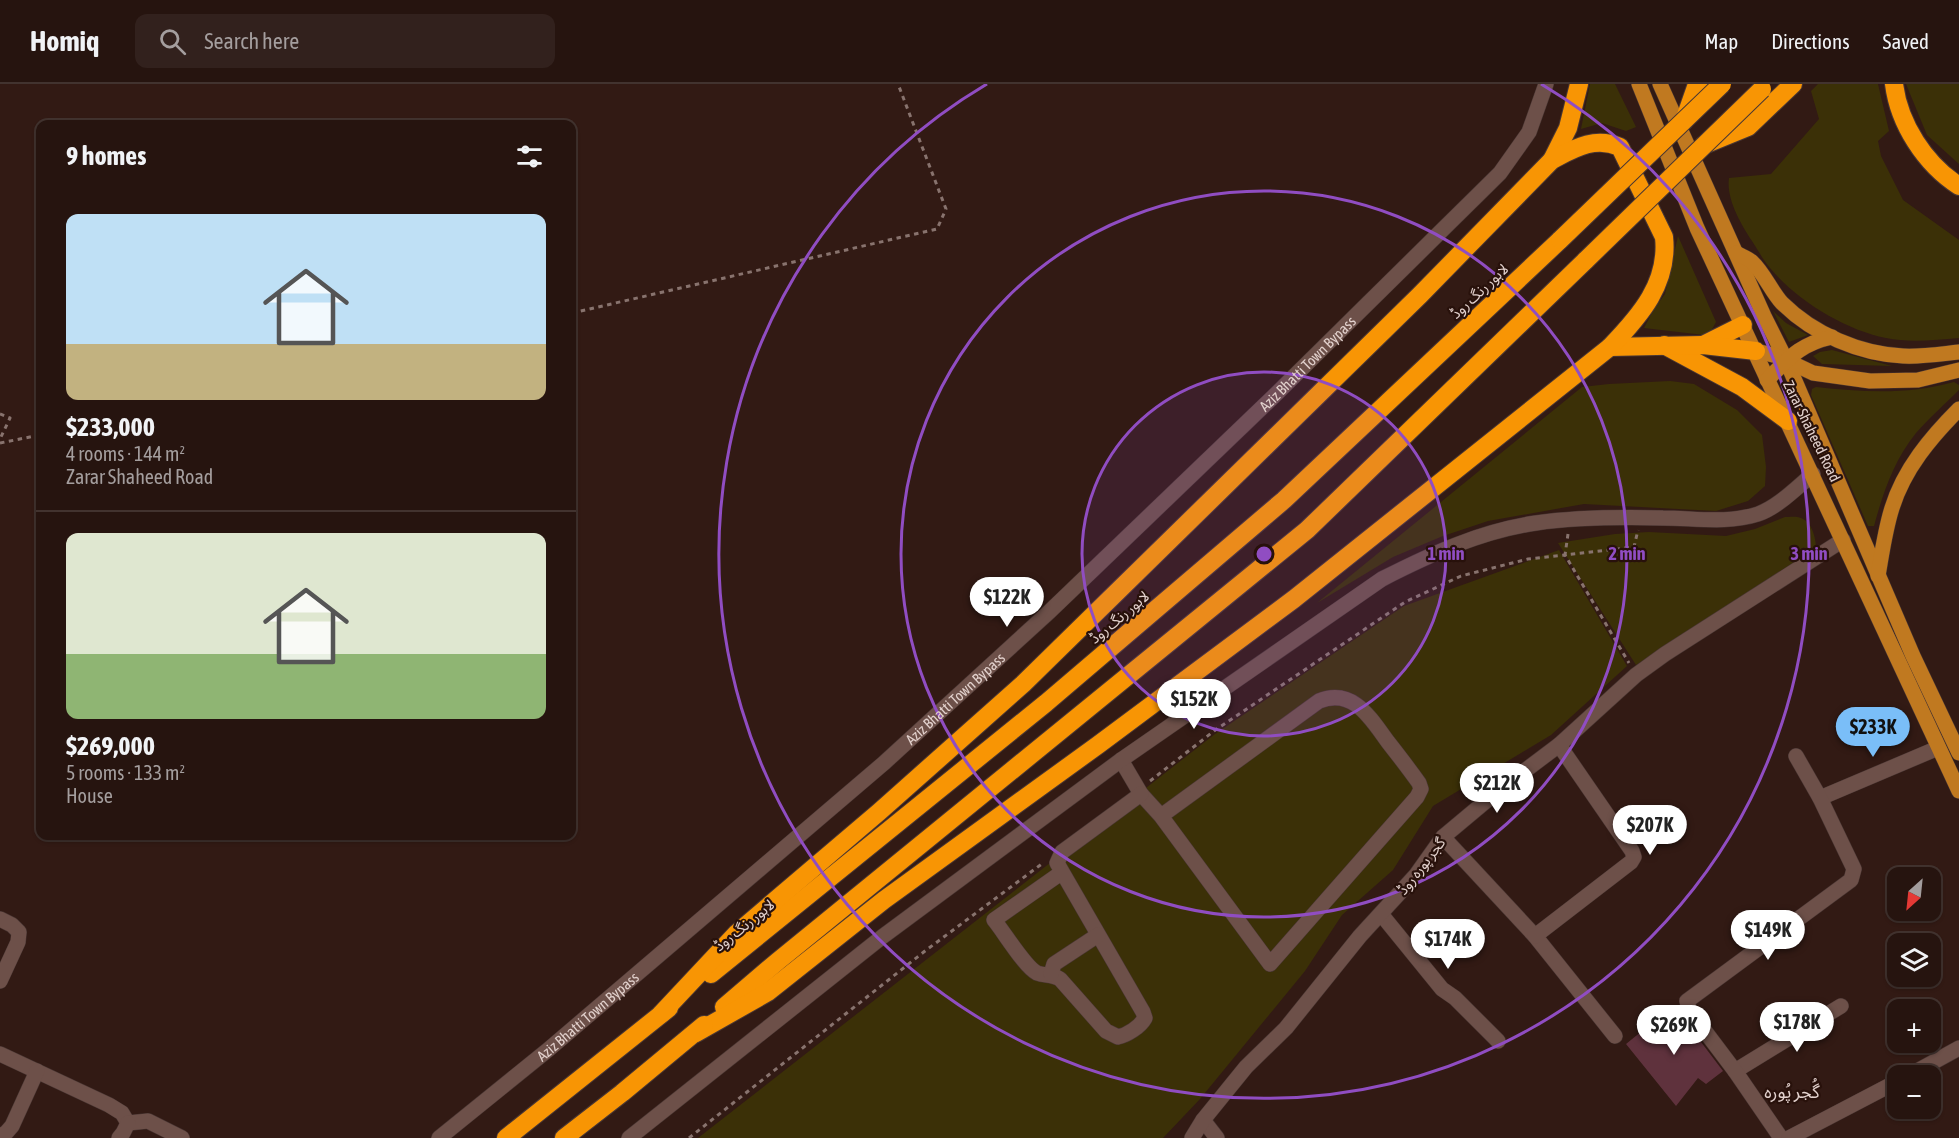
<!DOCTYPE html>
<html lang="en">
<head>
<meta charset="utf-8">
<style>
  :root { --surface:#26140f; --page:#32211d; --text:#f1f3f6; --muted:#a49e9e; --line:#42332f; --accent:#7abef8 }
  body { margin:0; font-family:"Asap Condensed","Noto Sans Arabic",sans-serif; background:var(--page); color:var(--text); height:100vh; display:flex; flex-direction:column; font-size:22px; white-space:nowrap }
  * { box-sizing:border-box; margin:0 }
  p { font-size:20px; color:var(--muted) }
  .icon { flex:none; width:33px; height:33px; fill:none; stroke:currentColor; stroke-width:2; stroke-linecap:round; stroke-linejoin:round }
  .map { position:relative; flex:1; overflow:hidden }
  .details { position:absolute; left:36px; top:36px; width:540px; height:720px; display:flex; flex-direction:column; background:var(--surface); border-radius:12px; box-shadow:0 2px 4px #0004,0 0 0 2px var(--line) }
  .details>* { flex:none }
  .needle { width:39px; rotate:207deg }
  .tools { position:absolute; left:1887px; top:783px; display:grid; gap:12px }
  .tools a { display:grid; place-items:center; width:54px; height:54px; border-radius:12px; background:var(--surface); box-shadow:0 2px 4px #0004,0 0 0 2px var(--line); font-size:30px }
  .price { position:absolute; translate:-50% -51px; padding:0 14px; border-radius:21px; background:#fff; color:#222; font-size:20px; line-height:39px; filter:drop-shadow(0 2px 3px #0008) }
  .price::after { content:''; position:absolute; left:50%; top:36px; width:18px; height:14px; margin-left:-9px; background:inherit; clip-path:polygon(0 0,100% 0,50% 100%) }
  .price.on { background:var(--accent); color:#111 }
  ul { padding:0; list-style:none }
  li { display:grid; align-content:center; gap:12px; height:318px; padding:0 30px }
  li+li { border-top:2px solid var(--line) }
  li span { display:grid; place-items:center; height:186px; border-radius:12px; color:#555 }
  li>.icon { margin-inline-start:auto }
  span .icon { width:108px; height:108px; fill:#fffc; stroke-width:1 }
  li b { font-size:26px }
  h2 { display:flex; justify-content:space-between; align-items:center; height:72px; padding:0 30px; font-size:26px }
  header { display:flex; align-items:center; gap:36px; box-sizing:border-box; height:84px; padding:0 30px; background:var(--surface); border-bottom:2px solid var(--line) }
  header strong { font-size:28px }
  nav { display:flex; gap:33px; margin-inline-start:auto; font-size:21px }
  .search { width:420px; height:54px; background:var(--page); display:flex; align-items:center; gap:15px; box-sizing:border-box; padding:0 21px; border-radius:12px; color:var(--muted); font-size:22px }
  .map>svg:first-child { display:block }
  .green { fill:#3b3007 }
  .building { fill:#5f323d }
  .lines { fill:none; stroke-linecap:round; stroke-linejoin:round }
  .minor-casing { stroke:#493633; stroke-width:16 }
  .major-casing { stroke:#493633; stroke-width:16 }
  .highway-casing { stroke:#493633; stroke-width:20 }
  .path { stroke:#88736e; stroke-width:3; stroke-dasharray:4.5 4.5; stroke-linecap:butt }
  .minor { stroke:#6d5049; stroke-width:15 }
  .major { stroke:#c07920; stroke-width:15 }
  .highway { stroke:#f89504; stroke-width:18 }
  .highway-bridge-casing { stroke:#493633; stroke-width:20; stroke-linecap:butt }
  .highway-bridge { stroke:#f89504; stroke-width:18 }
  .ring { fill:none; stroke:#904dc2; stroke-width:3 }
  .labels { text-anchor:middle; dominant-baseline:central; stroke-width:4.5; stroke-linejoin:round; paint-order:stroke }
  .street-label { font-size:15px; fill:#e2d1cd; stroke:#28110b }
  .quarter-label { font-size:18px; fill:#e2d1cd; stroke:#28110b }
  .centre { fill:#904dc2; stroke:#28110b; stroke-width:3 }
  .ring-label { font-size:18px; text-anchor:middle; font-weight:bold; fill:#904dc2; stroke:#28110b; stroke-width:4.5; stroke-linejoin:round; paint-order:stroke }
</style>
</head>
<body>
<header>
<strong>Homiq</strong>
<div class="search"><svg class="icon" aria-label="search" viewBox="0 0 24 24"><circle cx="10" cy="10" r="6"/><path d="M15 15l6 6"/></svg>Search here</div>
<nav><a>Map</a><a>Directions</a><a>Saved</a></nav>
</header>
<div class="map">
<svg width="1959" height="1054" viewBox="0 0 1959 1054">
  <rect width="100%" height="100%" fill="#321a14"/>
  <g class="green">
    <polygon points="1590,0 1615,0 1636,43 1626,47 1602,39 1581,45"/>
    <path d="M1818,0H1878L1889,47L1878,57L1881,72L1903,116L1959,156V254C1935,256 1909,259 1886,254C1845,246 1796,216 1770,184C1763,176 1758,166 1752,157C1741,140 1726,115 1729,94L1771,90L1819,35L1811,7Z"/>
    <polygon points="1906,0 1959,0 1959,80 1927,51"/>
    <polygon points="1678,152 1716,238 1711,247 1704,251 1644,244 1654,225 1665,210"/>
    <polygon points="1773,227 1786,239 1808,251 1789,258"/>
    <polygon points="1832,266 1892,282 1822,280 1813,272 1820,268"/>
    <polygon points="1670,297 1694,300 1737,326 1762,351 1766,383 1765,402 1748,417 1716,427 1584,420 1488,437 1443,452 1393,473 1317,519 1582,303 1609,300"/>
    <path d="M1954,298L1959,301V306C1945,320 1929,334 1916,349C1894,376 1883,409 1874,442H1868L1811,311L1812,305L1816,303C1863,308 1908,311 1954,298Z"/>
    <path d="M1785,433C1789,433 1797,432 1801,434C1812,438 1816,454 1816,464L1636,581L1558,459L1615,450L1649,448L1726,452L1755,445Z"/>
    <polygon points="1559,466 1627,582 1551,651 1433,722 1393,786 1342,831 1305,887 1200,1015 1163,1054 698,1054 1215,650 1404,522"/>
  </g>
  <polygon class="building" points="1663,930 1682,933 1723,987 1706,1000 1698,994 1676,1022 1626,960"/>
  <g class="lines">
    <g class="minor-casing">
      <g id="minor">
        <path d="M1121,676L1141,710L1161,732L1270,880L1417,713L1421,705L1419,699C1409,685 1399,672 1388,658C1371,635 1353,603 1319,617L1161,732"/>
        <polyline points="1820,714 1938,664"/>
        <polyline points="1443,753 1535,852 1615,952"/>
        <path d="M1061,789L994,836C1004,848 1025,883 1037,889C1045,892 1052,890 1060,895L1106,947L1118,953C1127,951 1140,943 1145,934L1143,928L1057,779L1062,768L1141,710"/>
        <polyline points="1381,830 1442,905 1455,914 1498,957"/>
        <polyline points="0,835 12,841 19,848 18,858 0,897"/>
        <polyline points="1535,852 1631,778 1634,773 1632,767 1559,661"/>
        <polyline points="1051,890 1054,880 1098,851"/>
        <polyline points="0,970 109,1021 122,1029 128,1039"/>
        <polyline points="1735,987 1841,922"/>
        <polyline points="1908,992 1959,964"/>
        <polyline points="1203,1036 1217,1054"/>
        <polyline points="128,1039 148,1037 182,1054"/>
        <polyline points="0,1051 5,1050 12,1042 37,987"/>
        <polyline points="119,1054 123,1049 128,1039"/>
        <path id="s1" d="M439,1054L549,965L884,679L1049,528L1273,313L1500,89L1529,48L1546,0"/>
        <path d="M629,1054L882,853L1121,676L1382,495C1431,470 1481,447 1536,439C1578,433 1620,433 1663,434C1694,434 1728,440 1758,430C1778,423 1796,404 1813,390"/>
        <polyline points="1192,1054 1203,1036 1246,983 1286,944 1360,852 1416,791 1443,753 1498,707 1559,661 1636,591 1665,570 1843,456"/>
        <polyline points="1781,1054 1735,987 1689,926 1687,917 1851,796 1854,785 1820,714 1796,672"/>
        <polyline points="1789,1054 1898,997"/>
      </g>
    </g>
    <g class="major-casing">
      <g id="major">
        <polyline points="1639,0 1697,144 1959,707"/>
        <polyline points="1660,0 1764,232 1786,276 1913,572 1959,669"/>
        <path d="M1736,169C1741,172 1748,174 1752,178C1764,189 1771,207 1782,219C1813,250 1860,270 1903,272C1922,273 1940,270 1959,268"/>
        <polyline points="1756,267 1777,272 1813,289 1870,297 1918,296 1959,286"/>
        <path d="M1767,296C1789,274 1800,260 1832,253"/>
        <path d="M1878,492C1882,469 1885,446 1892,424C1904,385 1931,353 1959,325"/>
      </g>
    </g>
    <g class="highway-casing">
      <g id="highway">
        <path d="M1894,0C1899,40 1925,80 1959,102"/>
        <polyline points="1684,37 1696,3 1699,0"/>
        <polyline points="1704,61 1748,43 1793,0"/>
        <polyline points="1552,76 1568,44 1579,0"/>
        <polyline points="1664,261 1742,303 1788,337"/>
        <polyline points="1703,261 1743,241"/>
        <polyline points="1610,263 1703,261 1756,267"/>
        <polyline points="711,890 1046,619 1284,416 1560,156"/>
        <polyline points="724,923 778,877 1307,446 1586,176"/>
        <path d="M661,930L737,849L879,728L1023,600L1420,211L1552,76C1575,64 1595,52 1620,63L1664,153C1669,199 1640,232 1610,263L1294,515L1098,661L884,816L768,908L696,949"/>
        <polyline points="506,1054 669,924"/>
        <polyline points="564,1054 622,1009 704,941"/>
      </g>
    </g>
    <g class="path">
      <polyline points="572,229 937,145 946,125 898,0"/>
      <polyline points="0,330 10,334 0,355"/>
      <polyline points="0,359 40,351"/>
      <polyline points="1568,450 1565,471 1634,463 1638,446"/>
      <polyline points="1150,697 1214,647 1405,518 1461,492 1528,475 1565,471 1629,579"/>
      <polyline points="689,1054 925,867 1043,779"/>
    </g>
    <use href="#minor" class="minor"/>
    <use href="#major" class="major"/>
    <use href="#highway" class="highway"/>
    <g class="highway-bridge-casing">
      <g id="highway-bridge">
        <polyline points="1560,156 1722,0"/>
        <polyline points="1586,176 1762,5"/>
      </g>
    </g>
    <use href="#highway-bridge" class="highway-bridge"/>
  </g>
  <circle cx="1264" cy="470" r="182" fill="#904dc2" fill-opacity=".12"/>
  <g class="ring">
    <circle cx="1264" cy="470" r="182"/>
    <circle cx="1264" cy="470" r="363"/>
    <path d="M1541 0A545 545 0 1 1 987 0"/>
  </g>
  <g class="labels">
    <g class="street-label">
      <text transform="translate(1479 207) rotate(-43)">لاہور رنگ روڈ</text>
      <text stroke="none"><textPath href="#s1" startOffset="1164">Aziz Bhatti Town Bypass</textPath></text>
      <text transform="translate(1812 347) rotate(64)">Zarar Shaheed Road</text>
      <text transform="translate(1119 533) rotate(-40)">لاہور رنگ روڈ</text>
      <text stroke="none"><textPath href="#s1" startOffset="678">Aziz Bhatti Town Bypass</textPath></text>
      <text transform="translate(1421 782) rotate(-52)">گجر پورہ روڈ</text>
      <text transform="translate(744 841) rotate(-39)">لاہور رنگ روڈ</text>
      <text stroke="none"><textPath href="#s1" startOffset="192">Aziz Bhatti Town Bypass</textPath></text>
    </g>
    <g class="quarter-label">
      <text x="1792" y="1007">گُجر پُورہ</text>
    </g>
  </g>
  <circle cx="1264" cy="470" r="9" class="centre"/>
  <g class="ring-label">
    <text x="1446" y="476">1 min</text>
    <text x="1627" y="476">2 min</text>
    <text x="1809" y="476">3 min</text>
  </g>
</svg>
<div class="tools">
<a><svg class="needle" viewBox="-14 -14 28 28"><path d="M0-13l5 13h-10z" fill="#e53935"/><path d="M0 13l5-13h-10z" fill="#a49e9e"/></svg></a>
<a><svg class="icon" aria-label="layers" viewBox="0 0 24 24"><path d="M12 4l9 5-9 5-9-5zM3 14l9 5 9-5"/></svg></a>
<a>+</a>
<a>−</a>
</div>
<b class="price" style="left:1007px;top:544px">$122K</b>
<b class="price" style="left:1194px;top:646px">$152K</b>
<b class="price on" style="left:1873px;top:674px">$233K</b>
<b class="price" style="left:1497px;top:730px">$212K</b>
<b class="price" style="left:1650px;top:772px">$207K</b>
<b class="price" style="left:1768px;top:877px">$149K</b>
<b class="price" style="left:1448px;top:886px">$174K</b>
<b class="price" style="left:1797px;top:969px">$178K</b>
<b class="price" style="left:1674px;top:972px">$269K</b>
<section class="details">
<h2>9 homes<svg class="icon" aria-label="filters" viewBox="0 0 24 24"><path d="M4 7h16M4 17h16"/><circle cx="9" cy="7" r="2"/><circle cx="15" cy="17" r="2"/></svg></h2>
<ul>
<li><span style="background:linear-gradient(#bfe0f5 70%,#c2b280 0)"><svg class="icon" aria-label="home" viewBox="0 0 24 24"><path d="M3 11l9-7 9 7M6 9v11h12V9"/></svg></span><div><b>$233,000</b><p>4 rooms · 144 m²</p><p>Zarar Shaheed Road</p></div></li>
<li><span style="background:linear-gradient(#dfe7d0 65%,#8fb573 0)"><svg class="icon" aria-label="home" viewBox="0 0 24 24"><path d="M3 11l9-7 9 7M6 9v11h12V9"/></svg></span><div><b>$269,000</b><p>5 rooms · 133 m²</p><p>House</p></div></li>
</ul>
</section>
</div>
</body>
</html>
